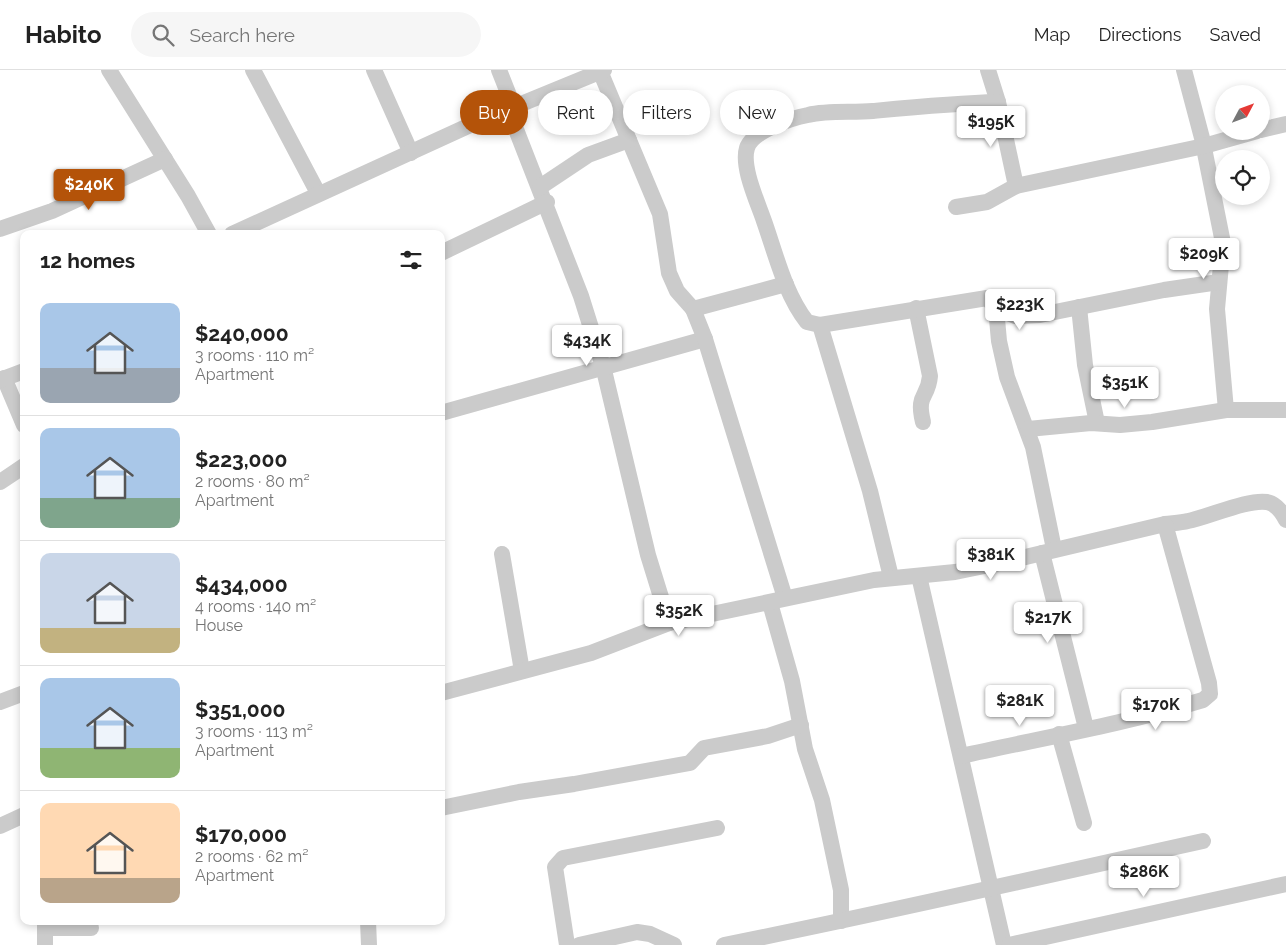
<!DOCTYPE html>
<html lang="en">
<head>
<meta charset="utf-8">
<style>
  :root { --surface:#fff; --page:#f6f6f6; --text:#222; --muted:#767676; --line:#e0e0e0; --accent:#b45309 }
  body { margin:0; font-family:Raleway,sans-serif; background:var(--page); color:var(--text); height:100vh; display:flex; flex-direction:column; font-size:19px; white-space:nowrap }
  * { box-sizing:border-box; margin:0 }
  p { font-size:16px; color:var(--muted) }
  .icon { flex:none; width:28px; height:28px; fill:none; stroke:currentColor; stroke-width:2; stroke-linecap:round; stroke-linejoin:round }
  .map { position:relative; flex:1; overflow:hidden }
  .drawer { position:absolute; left:20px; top:160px; width:425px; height:695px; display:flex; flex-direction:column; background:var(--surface); border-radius:10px; box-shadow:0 2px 8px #0003 }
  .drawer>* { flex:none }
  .guide { position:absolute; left:460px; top:20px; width:475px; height:45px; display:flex; gap:10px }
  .needle { width:32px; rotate:49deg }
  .buttons { position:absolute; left:1215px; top:15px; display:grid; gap:10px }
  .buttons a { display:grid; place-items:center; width:55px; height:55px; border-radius:50%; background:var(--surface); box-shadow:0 2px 8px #0003; font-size:25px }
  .price { position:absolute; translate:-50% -42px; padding:0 11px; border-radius:5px; background:#fff; color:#222; font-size:16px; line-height:32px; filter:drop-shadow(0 1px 2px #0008) }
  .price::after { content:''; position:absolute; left:50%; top:30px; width:15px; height:11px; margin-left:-8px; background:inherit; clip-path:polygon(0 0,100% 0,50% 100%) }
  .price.on { background:var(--accent); color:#fff }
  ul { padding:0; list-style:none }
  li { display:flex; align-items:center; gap:15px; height:125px; padding:0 20px }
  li+li { border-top:1px solid var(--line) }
  li span { display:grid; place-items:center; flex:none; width:140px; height:100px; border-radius:10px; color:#555 }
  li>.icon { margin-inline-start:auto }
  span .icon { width:60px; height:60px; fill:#fffc; stroke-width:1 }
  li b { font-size:21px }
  h2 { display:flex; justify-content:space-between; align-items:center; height:60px; padding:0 20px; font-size:21px }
  .tag { padding:0 18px; border-radius:22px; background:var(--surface); box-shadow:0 2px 8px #0003; font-size:18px; line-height:45px }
  .tag.on { background:var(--accent); color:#fff }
  header { display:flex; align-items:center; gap:30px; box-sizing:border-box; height:70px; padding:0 25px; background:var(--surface); border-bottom:1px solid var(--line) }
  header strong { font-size:24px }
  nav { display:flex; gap:28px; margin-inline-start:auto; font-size:18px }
  .search { width:350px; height:45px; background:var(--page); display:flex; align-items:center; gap:12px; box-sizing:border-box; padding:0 18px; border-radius:28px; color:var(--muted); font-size:19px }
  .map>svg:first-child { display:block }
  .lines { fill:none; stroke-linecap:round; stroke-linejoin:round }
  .minor { stroke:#cbcbcb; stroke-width:16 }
</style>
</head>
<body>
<header>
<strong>Habito</strong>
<div class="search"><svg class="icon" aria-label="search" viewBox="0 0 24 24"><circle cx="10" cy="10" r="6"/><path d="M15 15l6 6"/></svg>Search here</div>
<nav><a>Map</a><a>Directions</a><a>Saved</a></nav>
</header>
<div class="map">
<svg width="1286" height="875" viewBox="0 0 1286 875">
  <rect width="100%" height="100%" fill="#fff"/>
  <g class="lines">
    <g class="minor">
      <polyline points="109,0 188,126 209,164"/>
      <polyline points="253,0 318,123"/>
      <polyline points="374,0 411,83"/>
      <polyline points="499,0 514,38"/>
      <polyline points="988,0 998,32 1016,116"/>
      <polyline points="1184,0 1202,68 1223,173 1217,239 1226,340"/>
      <polyline points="600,1 660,144 669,203 677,221 693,239"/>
      <polyline points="508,39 581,226 603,296 648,485 669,553"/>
      <polyline points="1261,60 1286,54"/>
      <polyline points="540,117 588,85 629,70"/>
      <polyline points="956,137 987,132 1016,116 1204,76 1257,61"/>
      <polyline points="0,159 52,141 165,89"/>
      <polyline points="232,164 477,52 604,0"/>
      <polyline points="441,183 547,132"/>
      <polyline points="1079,237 1085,295 1097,353"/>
      <path d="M916,238L930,306C928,329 916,323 923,352"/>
      <polyline points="996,238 999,271 1007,307 1033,377 1054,479"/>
      <polyline points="820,255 987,228 996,238 1015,246 1040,245 1164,220 1219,212"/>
      <polyline points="4,308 24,355"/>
      <polyline points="0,310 24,301"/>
      <polyline points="441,343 705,269"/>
      <polyline points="1028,359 1091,353 1120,355 1152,352 1226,340 1286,340"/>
      <polyline points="0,412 24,396"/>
      <polyline points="1042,483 1086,658"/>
      <polyline points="502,484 522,601"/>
      <polyline points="919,506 1004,875"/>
      <path d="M891,507L870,421L820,255L807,252C785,224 776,185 764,151C758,133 741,97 747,78C752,61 792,48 808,45C829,40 852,43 873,41C915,37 956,33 998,32"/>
      <polyline points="785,528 705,269 693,239 786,214"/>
      <polyline points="770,533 792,611 805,679 822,730 841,820 841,851"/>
      <path d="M441,623L591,583L669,553L874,510L955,502L1004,492L1165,454C1172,453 1180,453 1188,451C1209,447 1247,429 1267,432C1276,434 1282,442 1286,450"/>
      <polyline points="0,632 24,623"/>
      <polyline points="1059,664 1084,753"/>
      <path d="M961,686C1042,668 1124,654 1203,630L1210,624L1209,613L1165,454"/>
      <polyline points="441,738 519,722 574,714 690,693 704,678 768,666 801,655"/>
      <polyline points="0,756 24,745"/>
      <polyline points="45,851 45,875"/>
      <polyline points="368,851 369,875"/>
      <polyline points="45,858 91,858"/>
      <polyline points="567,875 555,797 563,788 717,758"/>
      <polyline points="579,875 637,862 650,864 674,875"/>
      <path d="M724,875C885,843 1044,806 1203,771"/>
      <polyline points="1009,875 1286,814"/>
    </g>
  </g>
</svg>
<div class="buttons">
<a><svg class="needle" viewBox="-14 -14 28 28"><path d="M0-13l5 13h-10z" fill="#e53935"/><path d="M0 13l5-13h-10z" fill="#767676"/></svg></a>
<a><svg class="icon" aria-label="locate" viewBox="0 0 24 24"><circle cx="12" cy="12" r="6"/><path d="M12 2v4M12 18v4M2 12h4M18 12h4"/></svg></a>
</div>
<b class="price" style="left:991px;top:78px">$195K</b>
<b class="price on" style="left:89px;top:141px">$240K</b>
<b class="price" style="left:1204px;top:210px">$209K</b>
<b class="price" style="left:1020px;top:261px">$223K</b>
<b class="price" style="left:587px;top:297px">$434K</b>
<b class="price" style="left:1125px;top:339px">$351K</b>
<b class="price" style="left:991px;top:511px">$381K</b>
<b class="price" style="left:679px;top:567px">$352K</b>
<b class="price" style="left:1048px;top:574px">$217K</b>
<b class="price" style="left:1020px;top:657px">$281K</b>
<b class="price" style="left:1156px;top:661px">$170K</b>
<b class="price" style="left:1144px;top:828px">$286K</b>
<div class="guide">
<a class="tag on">Buy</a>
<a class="tag">Rent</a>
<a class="tag">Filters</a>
<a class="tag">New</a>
</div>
<section class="drawer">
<h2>12 homes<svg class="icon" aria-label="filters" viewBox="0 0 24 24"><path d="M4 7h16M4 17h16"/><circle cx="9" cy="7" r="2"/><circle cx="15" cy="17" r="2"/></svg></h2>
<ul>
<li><span style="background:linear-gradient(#a9c7e8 65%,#9aa5b1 0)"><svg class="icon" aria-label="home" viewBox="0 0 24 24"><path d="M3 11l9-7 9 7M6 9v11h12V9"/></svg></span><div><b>$240,000</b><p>3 rooms · 110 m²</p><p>Apartment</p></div></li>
<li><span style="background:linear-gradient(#a9c7e8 70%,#7fa58c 0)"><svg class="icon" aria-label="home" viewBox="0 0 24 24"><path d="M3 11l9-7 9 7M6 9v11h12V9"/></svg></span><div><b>$223,000</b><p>2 rooms · 80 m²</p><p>Apartment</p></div></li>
<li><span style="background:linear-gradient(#c9d6e8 75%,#c2b280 0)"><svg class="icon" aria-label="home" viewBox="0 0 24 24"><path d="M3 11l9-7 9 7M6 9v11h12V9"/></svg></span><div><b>$434,000</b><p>4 rooms · 140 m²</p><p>House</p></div></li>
<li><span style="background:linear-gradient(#a9c7e8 70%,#8fb573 0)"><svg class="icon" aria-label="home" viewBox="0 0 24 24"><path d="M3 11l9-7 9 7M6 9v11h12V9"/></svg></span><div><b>$351,000</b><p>3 rooms · 113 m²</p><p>Apartment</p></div></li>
<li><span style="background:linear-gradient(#ffd9b3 75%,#b9a48a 0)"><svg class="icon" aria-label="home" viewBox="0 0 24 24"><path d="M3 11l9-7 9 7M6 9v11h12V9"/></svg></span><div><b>$170,000</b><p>2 rooms · 62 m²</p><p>Apartment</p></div></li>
</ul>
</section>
</div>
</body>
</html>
